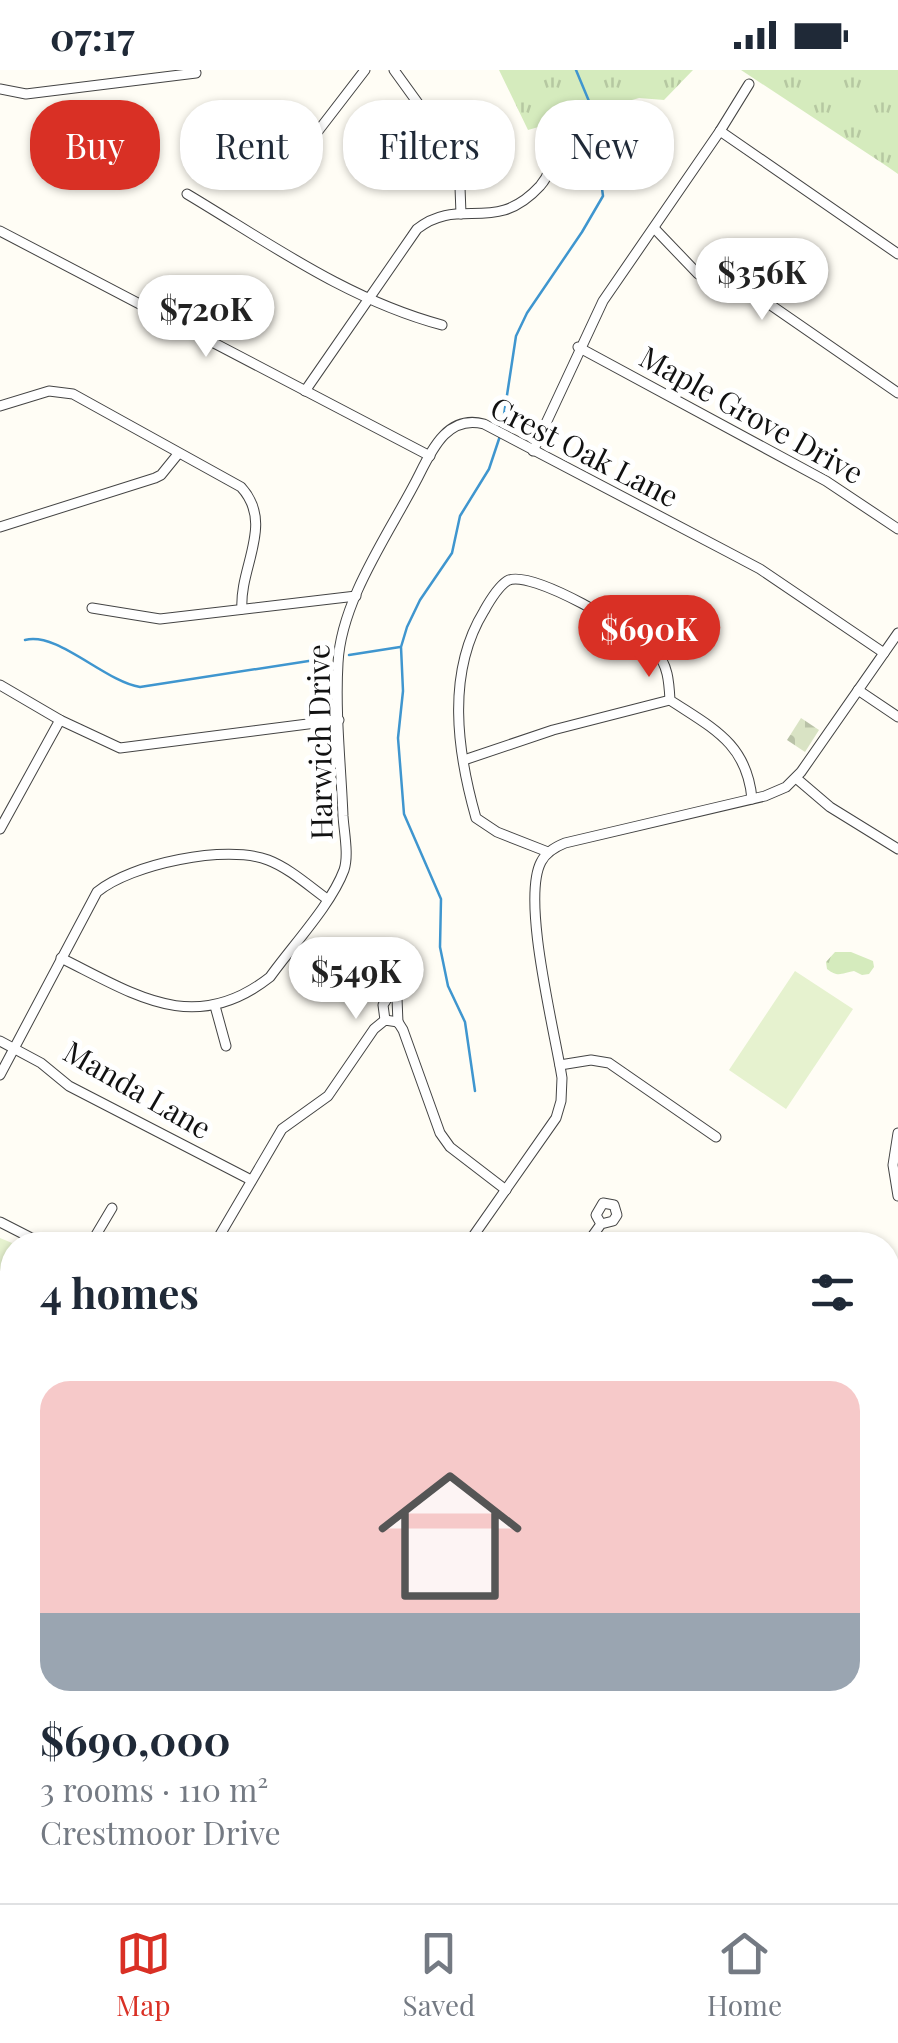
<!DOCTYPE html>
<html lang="en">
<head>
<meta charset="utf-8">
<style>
  :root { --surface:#fff; --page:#f2f2f3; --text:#1f2937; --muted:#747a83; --line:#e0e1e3; --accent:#d93025 }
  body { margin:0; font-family:"Playfair Display",serif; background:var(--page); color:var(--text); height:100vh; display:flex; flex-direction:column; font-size:38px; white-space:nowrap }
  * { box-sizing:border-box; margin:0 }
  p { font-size:32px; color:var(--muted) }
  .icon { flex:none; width:55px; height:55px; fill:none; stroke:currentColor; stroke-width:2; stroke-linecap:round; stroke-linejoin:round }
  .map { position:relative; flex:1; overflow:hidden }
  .details { position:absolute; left:0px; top:1162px; width:900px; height:672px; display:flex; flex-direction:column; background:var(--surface); border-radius:40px 40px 0 0; box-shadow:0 2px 8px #0004 }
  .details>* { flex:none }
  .top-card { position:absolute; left:30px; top:30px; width:840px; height:90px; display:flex; gap:20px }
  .price { position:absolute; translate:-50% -85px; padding:0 22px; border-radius:35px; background:#fff; color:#222; font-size:32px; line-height:65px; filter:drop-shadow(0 2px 5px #0008) }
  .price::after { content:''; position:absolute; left:50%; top:60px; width:30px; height:22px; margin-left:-15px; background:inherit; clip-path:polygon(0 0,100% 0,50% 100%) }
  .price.on { background:var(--accent); color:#fff }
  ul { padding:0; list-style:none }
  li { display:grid; align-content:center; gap:20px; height:530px; padding:0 40px }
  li+li { border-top:2px solid var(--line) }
  li span { display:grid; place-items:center; height:310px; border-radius:30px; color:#555 }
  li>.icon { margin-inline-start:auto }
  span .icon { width:180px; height:180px; fill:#fffc; stroke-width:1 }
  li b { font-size:42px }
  h2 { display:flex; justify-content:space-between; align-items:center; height:120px; padding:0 40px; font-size:42px }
  .chip { padding:0 35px; border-radius:40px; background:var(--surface); box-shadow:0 2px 8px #0004; font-size:35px; line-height:90px }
  .chip.on { background:var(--accent); color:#fff }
  .status { display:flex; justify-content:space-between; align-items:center; height:70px; padding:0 50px; background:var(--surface); direction:ltr }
  .status svg { height:28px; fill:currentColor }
  .menu { display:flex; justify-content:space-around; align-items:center; height:140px; border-top:2px solid var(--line); background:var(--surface); font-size:28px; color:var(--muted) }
  .menu a { display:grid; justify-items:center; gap:5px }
  .menu .on { color:var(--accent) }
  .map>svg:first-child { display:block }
  .grass { fill:url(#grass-tufts) }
  .forest { fill:url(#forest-firs) }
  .cemetery { fill:url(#cemetery-stones) }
  .pitch { fill:#e6f2cf }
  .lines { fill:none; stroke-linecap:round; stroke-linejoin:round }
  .stream { stroke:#3f96cf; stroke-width:2.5 }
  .minor-casing { stroke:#444; stroke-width:11 }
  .major-casing { stroke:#222; stroke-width:14 }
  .minor { stroke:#fff; stroke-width:9 }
  .major { stroke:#f9d66b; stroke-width:11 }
  .labels { text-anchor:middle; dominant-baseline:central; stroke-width:10; stroke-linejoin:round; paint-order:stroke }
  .street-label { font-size:30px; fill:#111; stroke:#fff }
</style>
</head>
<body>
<div class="status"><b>07:17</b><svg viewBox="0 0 49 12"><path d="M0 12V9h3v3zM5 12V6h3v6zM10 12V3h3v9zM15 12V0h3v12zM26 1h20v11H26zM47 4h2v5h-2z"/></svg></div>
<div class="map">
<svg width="898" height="1833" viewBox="0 0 898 1833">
  <defs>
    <pattern id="grass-tufts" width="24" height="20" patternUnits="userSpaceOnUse" patternTransform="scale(2.5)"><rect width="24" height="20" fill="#d5ebbd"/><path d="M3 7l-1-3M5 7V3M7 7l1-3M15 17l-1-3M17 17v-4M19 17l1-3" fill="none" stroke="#b6c8a1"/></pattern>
    <pattern id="forest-firs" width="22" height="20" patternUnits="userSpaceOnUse" patternTransform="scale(2.5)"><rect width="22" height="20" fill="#b9dc9c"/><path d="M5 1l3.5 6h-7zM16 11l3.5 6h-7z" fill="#9ebc85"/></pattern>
    <pattern id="cemetery-stones" width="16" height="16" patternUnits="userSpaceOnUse" patternTransform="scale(2.5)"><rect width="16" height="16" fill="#d9e3c4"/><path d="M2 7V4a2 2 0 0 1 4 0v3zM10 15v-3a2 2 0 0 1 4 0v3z" fill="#b9c2a7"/></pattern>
  </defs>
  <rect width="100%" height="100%" fill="#fffdf5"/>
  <g class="grass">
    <polygon points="499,0 693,0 664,30 639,28 528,60"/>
    <polygon points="741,0 898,0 898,104 888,97"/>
    <path d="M835,882H851L873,891L874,897L869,904L862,905L854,901C842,903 838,908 827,899L826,892Z"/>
    <polygon points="888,1706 898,1713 898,1833 38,1833 36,1823 888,1822"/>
  </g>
  <polygon class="forest" points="36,1823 36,1822 117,1823 112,1833 38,1833"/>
  <polygon class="cemetery" points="801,648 819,660 805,682 787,670"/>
  <g class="pitch">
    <polygon points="795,901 853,939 786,1039 729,1000"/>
    <polygon points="0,1168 17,1175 12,1175 12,1220 0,1242"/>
  </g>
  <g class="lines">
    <g class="stream">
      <polyline points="502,358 516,266 527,243 582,162 603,126 591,36 576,0"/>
      <path d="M25,570C57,561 104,611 140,617L328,588"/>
      <polyline points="349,585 400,577"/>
      <polyline points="475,1021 465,952 448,916 440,877 441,829 404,744 398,668 403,621 401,577 407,557 420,530 452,483 460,446 489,399 500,366"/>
    </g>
    <g class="minor-casing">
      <g id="minor">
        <polyline points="394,0 459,90 461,144"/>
        <polyline points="0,19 26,24 196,3"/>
        <polyline points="720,61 898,184"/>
        <polyline points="315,65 365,0"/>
        <path d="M187,124C269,173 348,230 442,255"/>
        <polyline points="654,158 698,204 741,218 762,229 898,323"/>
        <polyline points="0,161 430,386"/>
        <polyline points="578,277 826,411 898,459"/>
        <path d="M305,321L417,159C460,125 494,166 540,116C553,101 555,83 552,64"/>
        <path d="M0,336L49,321L73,324L241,417C275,454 239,497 242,539"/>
        <polyline points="533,381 603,231 720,61 749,14"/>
        <polyline points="0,457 155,408 161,405 178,384"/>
        <polyline points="92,538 160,549 356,526"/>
        <polyline points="0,615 60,650 120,678 339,650"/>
        <polyline points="858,620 898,647"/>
        <polyline points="464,690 553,660 670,630"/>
        <polyline points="796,708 830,737 898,779"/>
        <polyline points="0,759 60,650"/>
        <path d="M548,782L497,762L476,748C457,681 446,603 484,541C489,532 498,517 507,511C529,497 637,562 655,581C668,594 669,612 670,630C712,658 747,673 752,729"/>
        <path d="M61,888C134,924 194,967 270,907C292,876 331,835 344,800C349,785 344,762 343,746C341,696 335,643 338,593C341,531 388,465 416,411C431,382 446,344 484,354L726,481L760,499L884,583"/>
        <polyline points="215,936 226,976"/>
        <polyline points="385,950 383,935 390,924 397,928 398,953"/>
        <polyline points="0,971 41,993 69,1016 251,1110"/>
        <polyline points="560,995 591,990 609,993 716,1067"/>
        <path d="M0,1005L97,822C131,794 226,774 268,790C289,798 309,816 327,829"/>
        <polyline points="898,1063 893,1095 898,1126"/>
        <polyline points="0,1152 45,1175"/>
        <polyline points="90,1175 112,1138"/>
        <polyline points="214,1175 282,1059 328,1026 374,959 385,950 398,952 403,960 440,1063 450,1077 506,1120"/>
        <path d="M467,1175L556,1048L561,1031L562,1008C555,962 521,830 541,792C546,782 555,777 565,773L765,726L786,717L801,702L898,563"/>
        <polyline points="586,1175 601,1154 613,1151 617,1145 614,1135 603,1133 596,1145 601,1154"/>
        <polyline points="0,1517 12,1513"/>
        <polyline points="888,1700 898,1707"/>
        <polyline points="0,1706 12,1703"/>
        <polyline points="243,1833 248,1822"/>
        <polyline points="658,1833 668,1822"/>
        <polyline points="730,1833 733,1822"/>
      </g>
    </g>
    <g class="major-casing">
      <g id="major">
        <polyline points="888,1682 898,1680"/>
        <polyline points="0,1738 12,1737"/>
      </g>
    </g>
    <use href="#minor" class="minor"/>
    <use href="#major" class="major"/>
  </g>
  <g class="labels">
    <g class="street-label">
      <text transform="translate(752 344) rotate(29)">Maple Grove Drive</text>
      <text transform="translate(585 381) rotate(27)">Crest Oak Lane</text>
      <text transform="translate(319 672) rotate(-91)">Harwich Drive</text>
      <text transform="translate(138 1019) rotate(30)">Manda Lane</text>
    </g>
  </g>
</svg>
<b class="price" style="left:762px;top:253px">$356K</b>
<b class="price" style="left:206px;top:290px">$720K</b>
<b class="price on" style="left:649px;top:610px">$690K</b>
<b class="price" style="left:356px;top:952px">$549K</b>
<div class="top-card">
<a class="chip on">Buy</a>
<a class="chip">Rent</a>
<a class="chip">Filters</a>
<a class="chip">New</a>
</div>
<section class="details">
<h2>4 homes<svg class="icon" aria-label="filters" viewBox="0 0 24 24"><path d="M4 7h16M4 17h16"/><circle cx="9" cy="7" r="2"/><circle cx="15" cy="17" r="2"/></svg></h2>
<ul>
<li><span style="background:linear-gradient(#f6c9c9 75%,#9aa5b1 0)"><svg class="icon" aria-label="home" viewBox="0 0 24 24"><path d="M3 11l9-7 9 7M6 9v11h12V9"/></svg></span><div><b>$690,000</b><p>3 rooms · 110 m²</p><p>Crestmoor Drive</p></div></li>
</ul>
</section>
</div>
<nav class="menu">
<a class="on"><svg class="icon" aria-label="map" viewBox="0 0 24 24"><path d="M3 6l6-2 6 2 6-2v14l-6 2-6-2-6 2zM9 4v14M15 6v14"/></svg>Map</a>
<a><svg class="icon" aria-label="saved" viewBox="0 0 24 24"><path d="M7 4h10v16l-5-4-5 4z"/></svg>Saved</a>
<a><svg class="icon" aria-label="home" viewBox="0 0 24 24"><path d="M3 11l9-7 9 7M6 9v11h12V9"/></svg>Home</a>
</nav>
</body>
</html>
